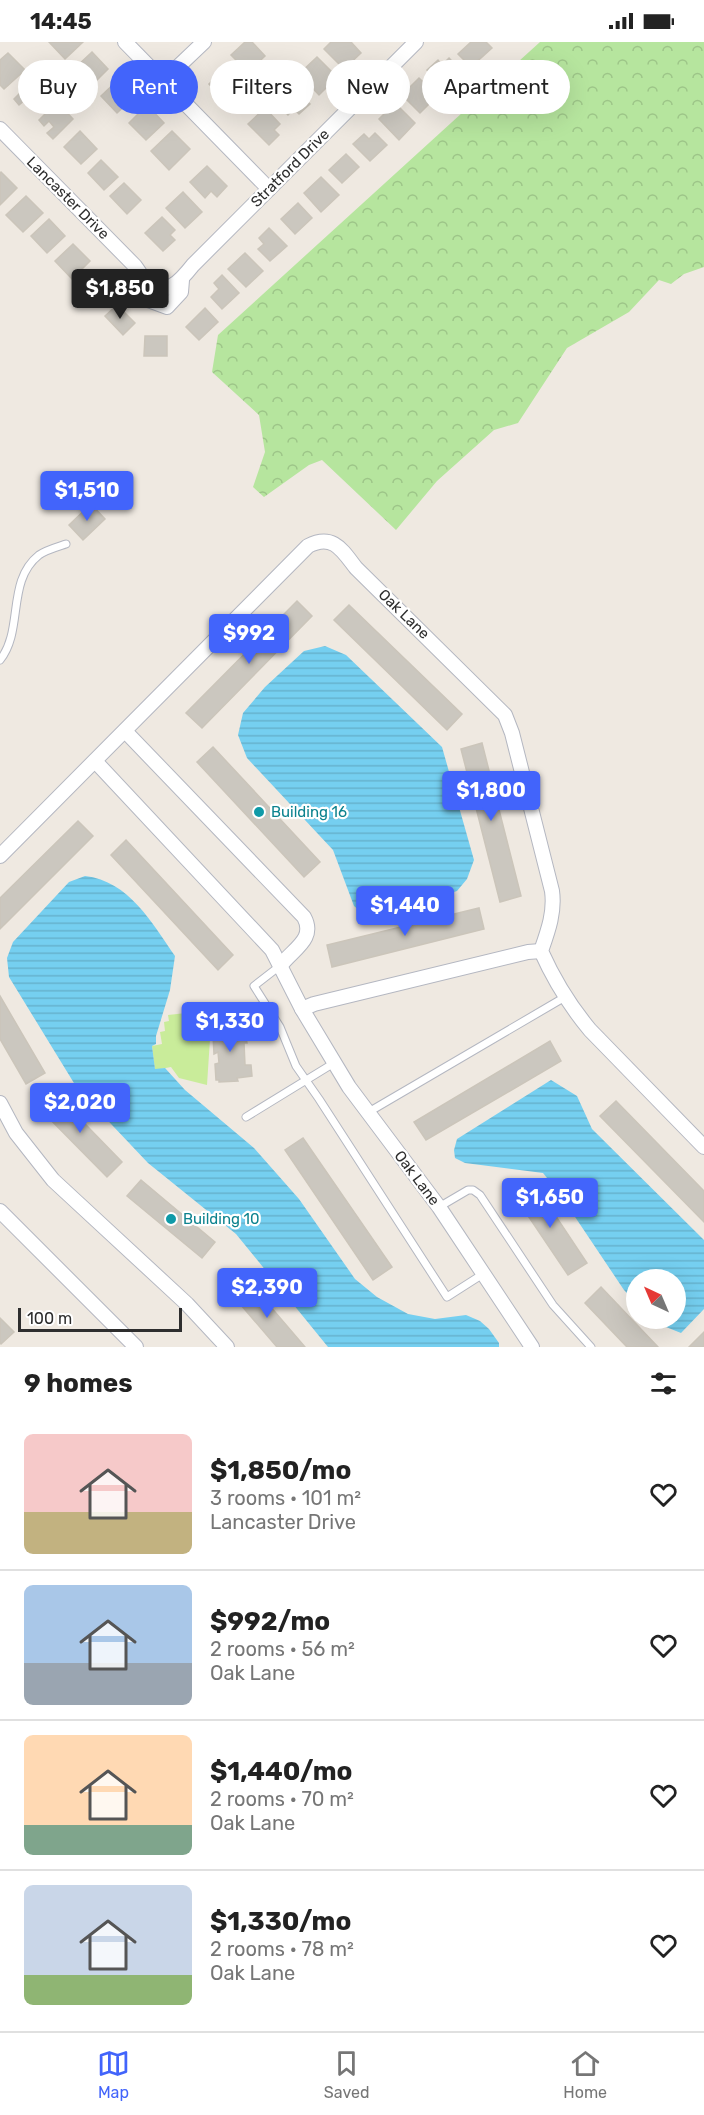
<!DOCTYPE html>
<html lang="en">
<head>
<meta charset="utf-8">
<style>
  :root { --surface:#fff; --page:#f6f6f6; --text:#222; --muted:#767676; --line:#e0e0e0; --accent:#4264fb }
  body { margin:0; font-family:Rubik,sans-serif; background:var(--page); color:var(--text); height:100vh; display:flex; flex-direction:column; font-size:22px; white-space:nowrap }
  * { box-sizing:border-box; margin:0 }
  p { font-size:20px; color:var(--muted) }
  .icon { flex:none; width:33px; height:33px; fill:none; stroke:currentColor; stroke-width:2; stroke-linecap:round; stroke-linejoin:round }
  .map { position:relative; height:1305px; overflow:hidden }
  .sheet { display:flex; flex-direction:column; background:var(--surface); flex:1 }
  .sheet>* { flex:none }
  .top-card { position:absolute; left:18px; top:18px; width:669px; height:54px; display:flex; gap:12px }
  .needle { width:39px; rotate:316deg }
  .fabs { position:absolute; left:626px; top:1227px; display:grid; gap:12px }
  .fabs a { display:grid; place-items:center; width:60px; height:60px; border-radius:50%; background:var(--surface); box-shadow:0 6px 24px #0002; font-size:30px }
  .scale { position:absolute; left:18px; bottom:15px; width:164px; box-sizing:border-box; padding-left:6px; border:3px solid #2e2e2e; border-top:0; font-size:16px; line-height:21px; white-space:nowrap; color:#2e2e2e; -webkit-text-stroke:4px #fff; paint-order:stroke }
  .price { position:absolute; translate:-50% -51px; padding:0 14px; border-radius:6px; background:var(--accent); color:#fff; font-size:20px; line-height:39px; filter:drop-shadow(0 2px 3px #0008) }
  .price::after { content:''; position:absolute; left:50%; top:36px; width:18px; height:14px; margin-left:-9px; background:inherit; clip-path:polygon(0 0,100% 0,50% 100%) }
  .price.on { background:#222; color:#fff }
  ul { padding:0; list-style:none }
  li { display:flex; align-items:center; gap:18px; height:150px; padding:0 24px }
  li+li { border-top:2px solid var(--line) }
  li span { display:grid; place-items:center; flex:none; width:168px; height:120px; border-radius:9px; color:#555 }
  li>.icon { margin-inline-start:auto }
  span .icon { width:72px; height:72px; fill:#fffc; stroke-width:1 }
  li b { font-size:26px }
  h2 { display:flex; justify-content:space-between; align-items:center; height:72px; padding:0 24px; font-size:26px }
  .chip { padding:0 21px; border-radius:27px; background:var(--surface); box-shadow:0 6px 24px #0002; font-size:21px; line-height:54px }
  .chip.on { background:var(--accent); color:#fff }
  .status { display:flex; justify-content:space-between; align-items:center; height:42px; padding:0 30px; background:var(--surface); direction:ltr }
  .status svg { height:16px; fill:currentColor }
  .menu { display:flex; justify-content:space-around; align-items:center; height:84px; border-top:2px solid var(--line); background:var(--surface); font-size:16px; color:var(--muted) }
  .menu a { display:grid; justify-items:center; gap:3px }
  .menu .on { color:var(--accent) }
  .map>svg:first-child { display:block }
  .forest { fill:url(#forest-crowns) }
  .pitch { fill:#c9ec9a }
  .water { fill:url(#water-rules) }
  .building { fill:#cbc7bf; stroke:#cbc5ba; stroke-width:1.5 }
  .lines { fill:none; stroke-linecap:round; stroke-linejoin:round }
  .lane-casing { stroke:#b4b7c1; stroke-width:9 }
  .street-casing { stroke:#b4b7c1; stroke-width:16 }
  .lane { stroke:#fff; stroke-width:7 }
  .street { stroke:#fff; stroke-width:14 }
  .culture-dot { fill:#0f9aa8; stroke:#fff; stroke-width:2 }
  .labels { text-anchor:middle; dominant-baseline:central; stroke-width:4.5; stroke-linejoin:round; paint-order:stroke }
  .street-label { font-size:15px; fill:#2e2e2e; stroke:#fff }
  .culture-label { font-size:15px; fill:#0d838f; stroke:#fff; text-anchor:start }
</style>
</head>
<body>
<div class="status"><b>14:45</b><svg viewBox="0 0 49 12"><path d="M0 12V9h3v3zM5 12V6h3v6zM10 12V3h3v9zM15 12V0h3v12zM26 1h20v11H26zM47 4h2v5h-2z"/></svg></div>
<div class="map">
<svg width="704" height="1305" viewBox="0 0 704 1305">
  <defs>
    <pattern id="forest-crowns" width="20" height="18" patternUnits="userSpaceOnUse" patternTransform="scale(1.5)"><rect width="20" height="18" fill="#b6e59e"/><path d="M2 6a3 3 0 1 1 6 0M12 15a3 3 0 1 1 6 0" fill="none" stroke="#9dc588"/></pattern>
    <pattern id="water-rules" width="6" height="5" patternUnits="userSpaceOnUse" patternTransform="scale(1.5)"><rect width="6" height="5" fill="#75cff0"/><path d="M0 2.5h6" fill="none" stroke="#66b2ce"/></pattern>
  </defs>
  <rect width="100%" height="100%" fill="#efe9e1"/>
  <polygon class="forest" points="540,0 704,0 704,225 684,232 671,242 659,238 629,270 567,306 518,381 494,388 437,439 396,488 322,418 309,423 264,455 253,445 265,410 259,373 212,330 218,293"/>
  <path class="pitch" d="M186,971V975C202,979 199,991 210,997L207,1043L179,1036L171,1025L155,1028L152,1004L162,1002L160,990L165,989L164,980L169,979L168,973Z"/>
  <g class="water">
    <polygon points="325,604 346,613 442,705 474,818 467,837 457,849 371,877 354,864 333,808 247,716 238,693 243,671 265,645 304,609"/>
    <path d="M85,834C129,839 152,881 175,914L170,948L156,994V1002L152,1004L155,1027L165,1026L185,1048L254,1106L299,1157L355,1237L377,1255L408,1272L435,1277L466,1273L480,1279L489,1287L499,1301V1305H328L236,1192L148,1121L77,1046L9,935L7,916L13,900L69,840Z"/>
    <polygon points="551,1038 577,1054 592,1087 704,1198 704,1267 681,1291 666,1285 654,1277 675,1276 675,1238 636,1238 636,1261 624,1248 559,1151 543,1131 465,1121 455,1116 454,1108 457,1097"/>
  </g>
  <g class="building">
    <polygon points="49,0 83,0 65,17"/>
    <polygon points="245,0 252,0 265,14 248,30 231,13"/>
    <polygon points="331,0 351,0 361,11 344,27 324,7"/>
    <polygon points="471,0 486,0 492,6 471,25 458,12"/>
    <polygon points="92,10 108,27 92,43 75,26"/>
    <polygon points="8,11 25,28 4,47 0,43 0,18"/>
    <polygon points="317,15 337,35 319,53 299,32"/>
    <polygon points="449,16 461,29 443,46 427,28 438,18 442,23"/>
    <polygon points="225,26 240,41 223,57 209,42"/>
    <polygon points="419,36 437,54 420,71 402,53"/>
    <polygon points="119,37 135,54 117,71 101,54"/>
    <polygon points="31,40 47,57 35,69 25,58 19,63 14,57"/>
    <polygon points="293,45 310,62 299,72 294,67 288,73 277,61"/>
    <polygon points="57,60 73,77 53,97 47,91 54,85 49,79 44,84 39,78"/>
    <polygon points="147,63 164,81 146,98 129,81"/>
    <polygon points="398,64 415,81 399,98 379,77 389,67 392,70"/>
    <polygon points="265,66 280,82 274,88 279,93 269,103 248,82"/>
    <polygon points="80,89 97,107 81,122 64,105"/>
    <polygon points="172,89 190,107 169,128 151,109"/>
    <polygon points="375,91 387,103 370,119 353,102 364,92 369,97"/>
    <polygon points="346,112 359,125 342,141 329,128"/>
    <polygon points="101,118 118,135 104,148 88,131"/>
    <polygon points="207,124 227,144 217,155 211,149 205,156 190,140"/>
    <polygon points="1,130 17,146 0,163 0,131"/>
    <polygon points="321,135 339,153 321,170 304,151"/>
    <polygon points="124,141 141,158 127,172 110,154"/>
    <polygon points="183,150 202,170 185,186 166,166"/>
    <polygon points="26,154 43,171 23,190 6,173"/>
    <polygon points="298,161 312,176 295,192 281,177"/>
    <polygon points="162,175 175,188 170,193 175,198 163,209 145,191"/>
    <polygon points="49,177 65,194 47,211 31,194"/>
    <polygon points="269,186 287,204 270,219 258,207 264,202 259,196"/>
    <polygon points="73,202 90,219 72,237 55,219"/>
    <polygon points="245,211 263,229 246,245 228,227"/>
    <polygon points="99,228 116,245 96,265 79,248"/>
    <polygon points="222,233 239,251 222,267 211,255 219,247 214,241"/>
    <polygon points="117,263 135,281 123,293 105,274"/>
    <polygon points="205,266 218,280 199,298 186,285"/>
    <polygon points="145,294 167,294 167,314 144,314"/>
    <polygon points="91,462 105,477 83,498 69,483"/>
    <polygon points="297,559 312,574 202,686 186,671"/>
    <polygon points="349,563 462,672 447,688 334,578"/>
    <polygon points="482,701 521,854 500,860 461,707"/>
    <polygon points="213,705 320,820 304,835 197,720"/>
    <polygon points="78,779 93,794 0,887 0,856"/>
    <polygon points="126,798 233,913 218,928 111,813"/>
    <polygon points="479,866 484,887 332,925 327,903"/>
    <polygon points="0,954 45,1031 26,1042 0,997"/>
    <polygon points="236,979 238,991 245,990 247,1001 244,1001 245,1023 251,1023 252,1034 237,1036 238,1039 219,1040 219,1038 216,1038 215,1022 219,1021 218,1010 214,1012 213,993 217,992 216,983"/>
    <polygon points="550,999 561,1019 426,1098 414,1080"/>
    <polygon points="54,1050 122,1120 107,1135 38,1065"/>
    <polygon points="616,1059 704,1149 704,1180 600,1074"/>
    <polygon points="303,1096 392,1225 373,1238 285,1108"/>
    <polygon points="141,1138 215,1200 202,1216 127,1154"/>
    <polygon points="533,1140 587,1221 568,1233 514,1153"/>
    <polygon points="251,1242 305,1305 277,1305 235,1256"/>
    <polygon points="601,1245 658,1305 627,1305 585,1261"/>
    <polygon points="0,1276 14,1290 1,1302 0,1301"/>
    <polygon points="704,1290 704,1305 689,1305"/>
  </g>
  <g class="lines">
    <g class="lane-casing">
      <g id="lane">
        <path d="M0,618C24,588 6,539 39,513C46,508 57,505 66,502"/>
        <polyline points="281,923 254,944 280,985 296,1024 319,1057 447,1255 483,1232"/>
        <polyline points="367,1071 565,955"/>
        <polyline points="246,1075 334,1021"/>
        <polyline points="439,1165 468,1148 473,1148 480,1153 553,1263 591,1305"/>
      </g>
    </g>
    <g class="street-casing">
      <g id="street">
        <polyline points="125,0 269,147"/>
        <polyline points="164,38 204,0"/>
        <path d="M0,87L135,224C139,229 142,236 147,240C166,257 182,237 193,223L416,0"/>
        <polyline points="146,239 148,258 167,265 181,250 182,238"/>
        <path d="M125,689L304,875C316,897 293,907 281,923"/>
        <polyline points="95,719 272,908 302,967 349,1045 439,1165 532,1305"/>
        <path d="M0,814L308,504C333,491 342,508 356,526L505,673L512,691L552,849C555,870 548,889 541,909C554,938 570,964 590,988L704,1105"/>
        <polyline points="302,967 314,962 528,910 541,909"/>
        <polyline points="0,1061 16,1091 53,1138 187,1262 227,1305"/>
        <polyline points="0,1169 136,1305"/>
      </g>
    </g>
    <use href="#lane" class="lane"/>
    <use href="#street" class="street"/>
  </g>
  <g class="culture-dot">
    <circle cx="259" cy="770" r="6"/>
    <circle cx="171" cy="1177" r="6"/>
  </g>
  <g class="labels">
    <g class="street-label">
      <text transform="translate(290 126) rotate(-45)">Stratford Drive</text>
      <text transform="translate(68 156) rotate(45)">Lancaster Drive</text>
      <text transform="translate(404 572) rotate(44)">Oak Lane</text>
      <text transform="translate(417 1136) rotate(53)">Oak Lane</text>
    </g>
    <g class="culture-label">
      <text x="271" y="770">Building 16</text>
      <text x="183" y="1177">Building 10</text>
    </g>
  </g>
</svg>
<div class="fabs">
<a><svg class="needle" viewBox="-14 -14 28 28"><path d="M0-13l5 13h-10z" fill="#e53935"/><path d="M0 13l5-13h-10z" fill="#767676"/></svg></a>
</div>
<div class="scale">100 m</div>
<b class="price on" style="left:120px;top:278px">$1,850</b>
<b class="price" style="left:87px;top:480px">$1,510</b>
<b class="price" style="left:249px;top:623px">$992</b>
<b class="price" style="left:491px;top:780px">$1,800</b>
<b class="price" style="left:405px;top:895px">$1,440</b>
<b class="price" style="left:230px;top:1011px">$1,330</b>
<b class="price" style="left:80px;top:1092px">$2,020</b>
<b class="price" style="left:550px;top:1187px">$1,650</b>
<b class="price" style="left:267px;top:1277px">$2,390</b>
<div class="top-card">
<a class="chip">Buy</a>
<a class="chip on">Rent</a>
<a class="chip">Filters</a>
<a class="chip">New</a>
<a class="chip">Apartment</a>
</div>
</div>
<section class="sheet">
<h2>9 homes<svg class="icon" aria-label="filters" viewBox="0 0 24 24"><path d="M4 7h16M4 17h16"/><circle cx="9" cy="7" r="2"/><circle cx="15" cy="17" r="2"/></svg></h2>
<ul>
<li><span style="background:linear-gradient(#f6c9c9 65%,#c2b280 0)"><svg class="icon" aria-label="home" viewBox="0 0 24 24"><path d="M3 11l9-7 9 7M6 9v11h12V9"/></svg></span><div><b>$1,850/mo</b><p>3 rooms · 101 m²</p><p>Lancaster Drive</p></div><svg class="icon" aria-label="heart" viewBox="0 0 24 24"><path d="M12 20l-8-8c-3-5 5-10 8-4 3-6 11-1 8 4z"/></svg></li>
<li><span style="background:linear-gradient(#a9c7e8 65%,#9aa5b1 0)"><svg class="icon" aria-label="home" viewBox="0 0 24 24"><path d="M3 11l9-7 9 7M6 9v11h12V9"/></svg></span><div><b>$992/mo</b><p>2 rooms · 56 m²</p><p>Oak Lane</p></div><svg class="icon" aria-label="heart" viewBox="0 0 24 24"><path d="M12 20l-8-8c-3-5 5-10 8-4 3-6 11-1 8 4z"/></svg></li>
<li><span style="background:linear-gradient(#ffd9b3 75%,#7fa58c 0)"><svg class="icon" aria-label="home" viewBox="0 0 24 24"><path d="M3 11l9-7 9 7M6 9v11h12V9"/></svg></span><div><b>$1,440/mo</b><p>2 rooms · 70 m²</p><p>Oak Lane</p></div><svg class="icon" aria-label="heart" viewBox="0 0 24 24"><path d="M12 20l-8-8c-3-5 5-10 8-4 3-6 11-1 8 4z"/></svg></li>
<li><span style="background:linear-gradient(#c9d6e8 75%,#8fb573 0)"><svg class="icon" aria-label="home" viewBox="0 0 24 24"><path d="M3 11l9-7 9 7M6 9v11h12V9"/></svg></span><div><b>$1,330/mo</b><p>2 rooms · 78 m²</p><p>Oak Lane</p></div><svg class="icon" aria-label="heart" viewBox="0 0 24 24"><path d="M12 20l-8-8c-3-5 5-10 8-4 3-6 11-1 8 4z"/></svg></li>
</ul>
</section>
<nav class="menu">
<a class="on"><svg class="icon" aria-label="map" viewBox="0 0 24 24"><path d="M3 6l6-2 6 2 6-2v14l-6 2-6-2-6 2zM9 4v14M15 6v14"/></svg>Map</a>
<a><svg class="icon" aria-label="saved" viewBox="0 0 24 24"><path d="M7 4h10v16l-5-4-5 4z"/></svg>Saved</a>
<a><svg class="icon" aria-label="home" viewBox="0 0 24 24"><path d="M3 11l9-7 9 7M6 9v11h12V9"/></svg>Home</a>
</nav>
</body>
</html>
